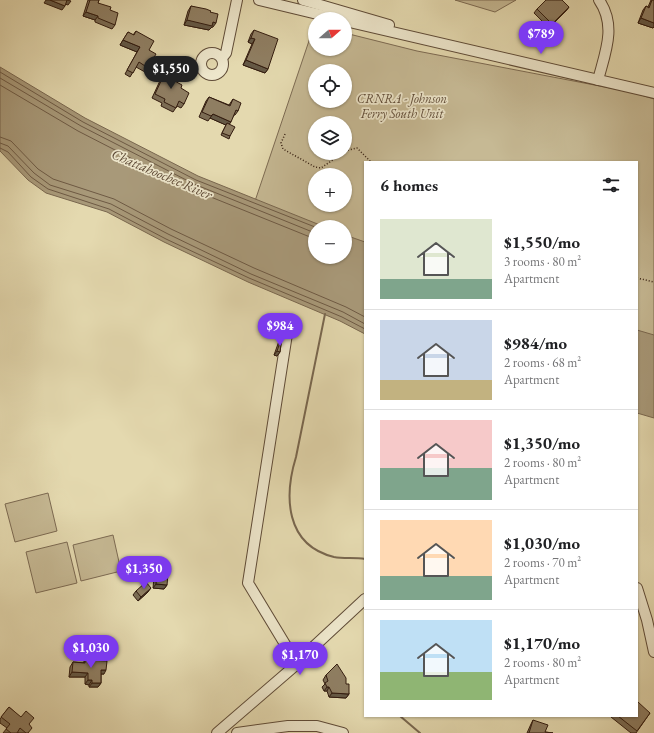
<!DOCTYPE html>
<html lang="en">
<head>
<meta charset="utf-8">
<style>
  :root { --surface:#fff; --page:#f6f6f6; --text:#202124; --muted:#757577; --line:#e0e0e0; --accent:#7c3aed }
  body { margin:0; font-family:"EB Garamond",serif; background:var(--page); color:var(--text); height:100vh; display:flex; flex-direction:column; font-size:15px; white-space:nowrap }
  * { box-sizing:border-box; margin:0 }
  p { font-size:13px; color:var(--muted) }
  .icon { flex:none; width:22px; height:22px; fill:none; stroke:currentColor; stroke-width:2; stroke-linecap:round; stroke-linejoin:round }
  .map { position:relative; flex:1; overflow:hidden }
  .sheet { position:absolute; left:364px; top:161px; width:274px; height:556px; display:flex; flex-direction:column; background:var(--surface); border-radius:0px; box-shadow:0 1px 3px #0004 }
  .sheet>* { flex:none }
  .needle { width:26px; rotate:70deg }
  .tools { position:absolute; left:308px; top:12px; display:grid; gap:8px }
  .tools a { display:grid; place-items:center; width:44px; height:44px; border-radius:50%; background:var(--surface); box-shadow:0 1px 3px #0004; font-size:20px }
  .price { position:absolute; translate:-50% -34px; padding:0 9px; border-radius:14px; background:var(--accent); color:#fff; font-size:13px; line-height:26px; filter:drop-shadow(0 1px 2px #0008) }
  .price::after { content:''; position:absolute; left:50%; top:24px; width:12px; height:9px; margin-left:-6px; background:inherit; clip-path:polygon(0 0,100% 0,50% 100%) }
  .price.selected { background:#222; color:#fff }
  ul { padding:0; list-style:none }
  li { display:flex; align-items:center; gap:12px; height:100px; padding:0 16px }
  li+li { border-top:1px solid var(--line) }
  li span { display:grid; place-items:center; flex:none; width:112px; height:80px; border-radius:0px; color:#555 }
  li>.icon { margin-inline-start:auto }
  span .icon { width:48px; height:48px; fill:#fffc; stroke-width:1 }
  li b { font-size:17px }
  h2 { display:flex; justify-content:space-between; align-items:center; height:48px; padding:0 16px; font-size:17px }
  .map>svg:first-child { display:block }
  .green { fill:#c6b994; stroke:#7c6a52; fill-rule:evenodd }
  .water { fill:#a89979; stroke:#79674f }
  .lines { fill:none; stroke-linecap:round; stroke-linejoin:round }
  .shore { stroke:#6e5a44; stroke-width:1 }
  .stream { stroke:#79674f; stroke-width:2 }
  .minor-casing { stroke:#5f4b37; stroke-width:12 }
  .path { stroke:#331c0f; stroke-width:1.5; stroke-dasharray:1 2; stroke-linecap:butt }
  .minor { stroke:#ede6cb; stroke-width:10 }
  .wall { fill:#7b6c54; stroke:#331c0f }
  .shaded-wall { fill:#645845; stroke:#331c0f }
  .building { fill:#8f7e62; stroke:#331c0f }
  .labels { text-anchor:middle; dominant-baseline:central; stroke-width:3.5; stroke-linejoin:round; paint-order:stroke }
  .park-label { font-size:13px; font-style:italic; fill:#5f4b37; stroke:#ede6cb }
  .water-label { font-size:14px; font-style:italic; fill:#5c4834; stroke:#ede6cb }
</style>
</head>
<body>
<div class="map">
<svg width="654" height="733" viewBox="0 0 654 733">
  <rect width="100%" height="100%" fill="#e4d9af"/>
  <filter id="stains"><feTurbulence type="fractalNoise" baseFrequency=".005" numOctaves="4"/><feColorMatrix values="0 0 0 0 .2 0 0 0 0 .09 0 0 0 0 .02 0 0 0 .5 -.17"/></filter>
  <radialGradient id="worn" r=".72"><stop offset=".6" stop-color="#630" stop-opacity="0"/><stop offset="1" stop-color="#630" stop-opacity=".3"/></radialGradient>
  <g class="green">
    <polygon points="455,0 516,0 495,12"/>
    <path d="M314,26L315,49H345V33L417,51L631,92L654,99V350L637,345V162H365V261L345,254V227H315L254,204ZM315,71H345V101H315ZM315,123H345V153H315ZM315,175H345V205H315Z"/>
    <polygon points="48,493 57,531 15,542 5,504"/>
    <polygon points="113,535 121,571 81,581 73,545"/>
    <polygon points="67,542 77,583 36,593 26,552"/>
  </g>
  <g class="water">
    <polygon points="0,67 85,118 198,176 325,227 315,227 315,257 345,257 345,235 365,242 365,334 340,321 248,282 164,242 107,212 46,193 28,180 0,151"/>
    <polygon points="637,330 654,335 654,418 637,413"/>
  </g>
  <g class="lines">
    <g class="shore">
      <polyline points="0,72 83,122 196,180 315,227"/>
      <polyline points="0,78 81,126 194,184 315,233"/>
      <polyline points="0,85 78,131 191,189 315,239"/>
      <polyline points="0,137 11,141 38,169 53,179 114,199 171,229 254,268 346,307 365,317"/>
      <polyline points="0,143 8,146 34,173 50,185 111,204 168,234 251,274 343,312 365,324"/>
      <polyline points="0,148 8,152 31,177 48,189 109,209 166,239 249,278 342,317 365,329"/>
    </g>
    <g class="stream">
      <path d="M325,314L296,457C284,496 285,545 334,557C344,559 355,557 365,559"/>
      <polyline points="400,716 420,733"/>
    </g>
    <g class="minor-casing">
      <g id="minor">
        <polyline points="259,0 338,19"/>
        <polyline points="303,0 389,25"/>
        <polyline points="345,21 654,93"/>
        <circle cx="212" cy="64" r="11"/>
        <polyline points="222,58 226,53 237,0"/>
        <path d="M598,80C605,53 617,26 599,0"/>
        <polyline points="287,334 248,583 297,664"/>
        <polyline points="637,588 647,620 654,652"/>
        <polyline points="217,733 297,664 308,652 365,599"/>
        <polyline points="237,733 288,726 317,726 343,733"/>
      </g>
    </g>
    <g class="path">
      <polyline points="285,134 281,143 283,149 315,167 321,168 343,153"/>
      <polyline points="345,151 357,148 371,162"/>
      <polyline points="637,278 654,282"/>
    </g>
    <use href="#minor" class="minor"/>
  </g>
  <g class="wall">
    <polygon points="88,0 99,0 98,3 115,25 112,29 95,22 95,20 83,16"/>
    <polygon points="651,0 654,0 653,28 638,23 643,10 646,6 648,7"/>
    <polygon points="191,6 210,12 213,27 212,27 209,30 184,25 188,11"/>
    <polygon points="569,7 566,11 549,28 534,13 537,9"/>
    <polygon points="254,30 268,69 265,73 243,65 252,44 248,42 251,34"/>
    <polygon points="136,31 149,50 148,68 145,72 136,67 130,77 125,74 137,52 120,45 128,32 133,35"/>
    <polygon points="167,68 171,79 181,88 184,104 181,108 177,106 173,112 161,106 162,103 152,98 164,72"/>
    <polygon points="209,97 229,105 233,99 238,111 235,115 234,115 229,124 230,136 229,139 221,135 226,125 210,118 208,121 199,117 206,101"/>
    <polygon points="282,337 280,352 277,356 274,355 279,341"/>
    <polygon points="160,570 167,585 164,589 153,588 154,577"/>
    <polygon points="136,591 148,592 138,601 133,595"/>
    <polygon points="85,660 104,674 101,674 101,683 98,687 89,687 89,685 85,684 85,677 69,677 70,667 73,662 83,663"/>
    <polygon points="326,675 346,684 349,694 346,698 329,697 327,691 324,691 322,687 325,684 323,680"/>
    <polygon points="9,707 29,725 28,733 18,733 18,732 17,733 3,733 7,728 0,723 0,719"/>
    <polygon points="650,713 636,733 631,733 611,717 611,716 637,716"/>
    <polygon points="533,720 545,732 553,733 527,733 531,724"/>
  </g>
  <g class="shaded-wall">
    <polygon points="46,0 50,0 65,6 62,10 44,3"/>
    <polygon points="67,0 71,1 68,5 65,4"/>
    <polygon points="569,7 566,11 549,28 552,24"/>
    <polygon points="86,12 98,16 95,20 83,16"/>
    <polygon points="641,18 654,23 654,27 653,28 638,23"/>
    <polygon points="187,20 213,22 216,23 213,27 212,27 209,30 184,25"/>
    <polygon points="251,38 255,39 252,44 248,42"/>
    <polygon points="123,40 140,47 137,52 120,45"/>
    <polygon points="246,60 268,69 265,73 243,65"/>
    <polygon points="213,114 231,122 228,126 210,118"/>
    <polygon points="277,351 280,352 277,356 274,355"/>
    <polygon points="156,584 167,585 164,589 153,588"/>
    <polygon points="151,588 148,592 138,601 141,597"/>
    <polygon points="101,670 106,670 104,674 98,674"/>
    <polygon points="72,672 88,673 85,677 69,677"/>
    <polygon points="88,680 92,680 89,685 85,684"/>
    <polygon points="92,683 101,683 98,687 89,687"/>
    <polygon points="327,687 329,687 327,691 324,691"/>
    <polygon points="332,693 349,694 346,698 329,697"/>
  </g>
  <g class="building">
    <polygon points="50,0 67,0 65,6"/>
    <polygon points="90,0 99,0 98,3 111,7 110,10 118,13 115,25 98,18 98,16 86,12"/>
    <polygon points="546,0 562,0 569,7 552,24 537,9"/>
    <polygon points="652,0 654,0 654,23 641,18 646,6 649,8"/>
    <polygon points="191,6 206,9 211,11 210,12 218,14 216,23 213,22 212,26 187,20"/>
    <polygon points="254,30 278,39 268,69 246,60 255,39 251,38"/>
    <polygon points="136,31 154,41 149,50 156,54 148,68 139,62 133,73 127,70 140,47 123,40 128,32 134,35"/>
    <polygon points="167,68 175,72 171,79 182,85 181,88 189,93 184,104 179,101 176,108 164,102 165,99 155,94"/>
    <polygon points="209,97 230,106 233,99 241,103 238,111 236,110 231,122 213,114 211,116 202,112"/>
    <polygon points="227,123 235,127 230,136 222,133"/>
    <polygon points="282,337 280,352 277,351"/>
    <polygon points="160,570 166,571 166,574 168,574 167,585 156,584 157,573 160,573"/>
    <polygon points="146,582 151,588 141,597 136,591"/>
    <polygon points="85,660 107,661 106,670 101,670 101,683 92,683 92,680 88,680 88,673 72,672 73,662 85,663"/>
    <polygon points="337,664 346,678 346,684 349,684 349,694 332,693 329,687 327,687 325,683 328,681 326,675"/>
    <polygon points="638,702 650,713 637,731 618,716 637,716 637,703"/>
    <polygon points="9,707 21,717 26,711 34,718 29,724 32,728 28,733 26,733 20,728 17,733 11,733 6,729 10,724 1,717"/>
    <polygon points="533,720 548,725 545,732 553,733 529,733"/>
  </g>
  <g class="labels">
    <g class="park-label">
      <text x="402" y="98">CRNRA - Johnson<tspan x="402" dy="15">Ferry South Unit</tspan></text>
    </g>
    <g class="water-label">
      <text transform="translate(162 174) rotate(23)">Chattahoochee River</text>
    </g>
  </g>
  <rect width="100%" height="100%" filter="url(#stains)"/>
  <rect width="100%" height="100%" fill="url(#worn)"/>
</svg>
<div class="tools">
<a><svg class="needle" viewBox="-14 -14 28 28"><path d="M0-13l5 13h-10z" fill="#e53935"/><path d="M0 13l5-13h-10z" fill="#757577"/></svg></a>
<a><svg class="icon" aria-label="locate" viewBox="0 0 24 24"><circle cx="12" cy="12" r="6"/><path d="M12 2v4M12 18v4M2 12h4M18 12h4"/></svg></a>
<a><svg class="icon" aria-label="layers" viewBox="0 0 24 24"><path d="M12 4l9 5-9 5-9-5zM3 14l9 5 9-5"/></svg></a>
<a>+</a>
<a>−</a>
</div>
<b class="price" style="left:541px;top:55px">$789</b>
<b class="price selected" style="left:171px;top:90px">$1,550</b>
<b class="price" style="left:280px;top:347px">$984</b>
<b class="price" style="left:144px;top:590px">$1,350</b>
<b class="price" style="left:91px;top:669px">$1,030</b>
<b class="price" style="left:300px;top:676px">$1,170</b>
<section class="sheet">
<h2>6 homes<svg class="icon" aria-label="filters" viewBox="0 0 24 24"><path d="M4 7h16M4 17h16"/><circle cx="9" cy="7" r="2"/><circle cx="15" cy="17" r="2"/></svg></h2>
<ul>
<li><span style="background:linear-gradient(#dfe7d0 75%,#7fa58c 0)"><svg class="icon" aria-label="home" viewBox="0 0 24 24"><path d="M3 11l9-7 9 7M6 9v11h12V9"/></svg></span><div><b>$1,550/mo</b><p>3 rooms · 80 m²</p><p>Apartment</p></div></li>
<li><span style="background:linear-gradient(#c9d6e8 75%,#c2b280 0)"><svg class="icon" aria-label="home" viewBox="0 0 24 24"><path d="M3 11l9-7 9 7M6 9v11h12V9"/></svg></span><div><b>$984/mo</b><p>2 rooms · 68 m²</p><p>Apartment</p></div></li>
<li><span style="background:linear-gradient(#f6c9c9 60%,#7fa58c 0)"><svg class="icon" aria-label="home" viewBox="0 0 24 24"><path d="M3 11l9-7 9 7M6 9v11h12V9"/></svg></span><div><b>$1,350/mo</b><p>2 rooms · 80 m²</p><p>Apartment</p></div></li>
<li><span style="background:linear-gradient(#ffd9b3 70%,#7fa58c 0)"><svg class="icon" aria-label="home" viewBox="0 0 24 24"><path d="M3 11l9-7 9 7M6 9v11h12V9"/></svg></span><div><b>$1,030/mo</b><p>2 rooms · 70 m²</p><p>Apartment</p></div></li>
<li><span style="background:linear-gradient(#bfe0f5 65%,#8fb573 0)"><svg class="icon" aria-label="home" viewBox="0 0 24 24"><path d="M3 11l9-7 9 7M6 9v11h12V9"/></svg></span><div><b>$1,170/mo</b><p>2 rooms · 80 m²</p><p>Apartment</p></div></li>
</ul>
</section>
</div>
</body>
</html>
